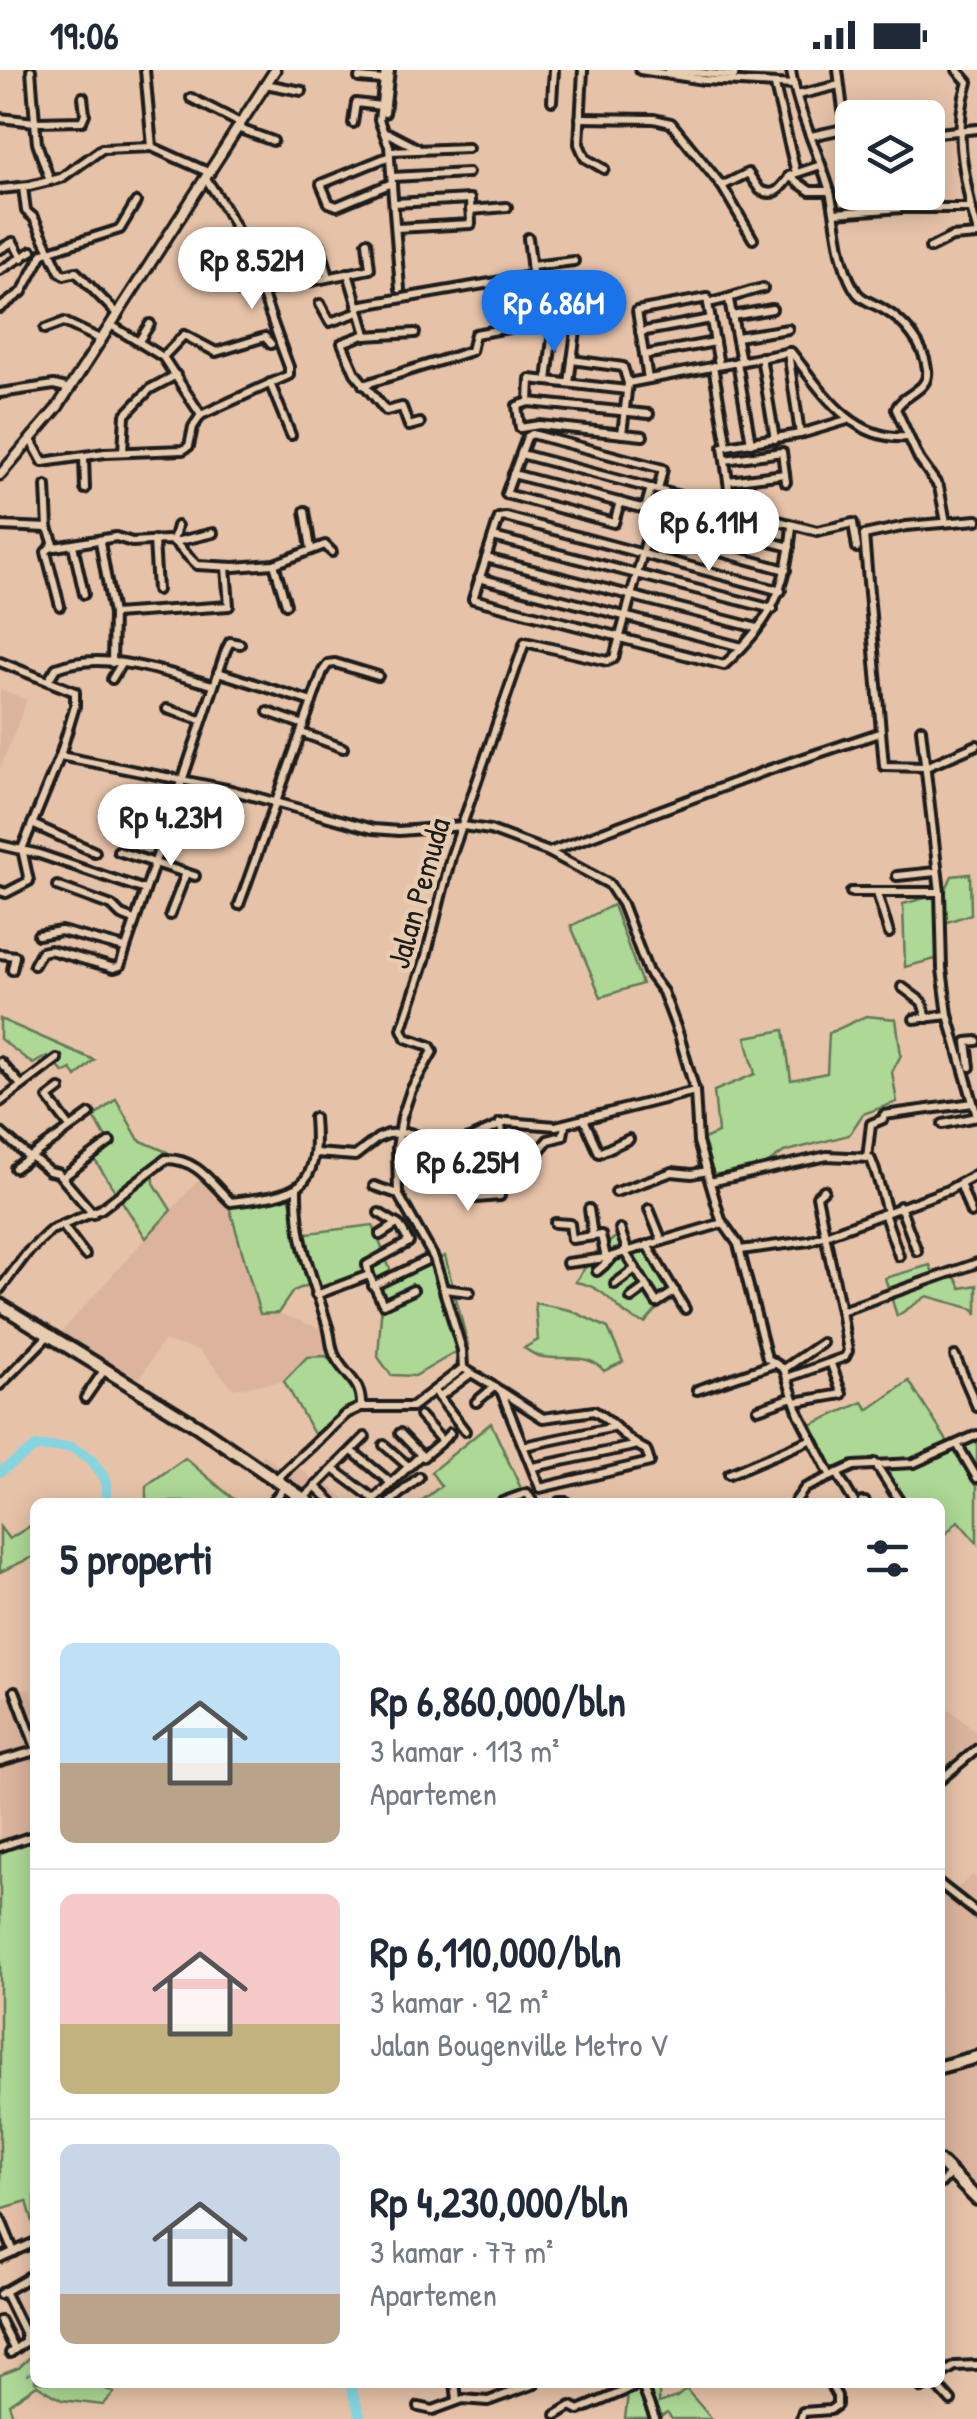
<!DOCTYPE html>
<html lang="id">
<head>
<meta charset="utf-8">
<style>
  :root { --surface:#fff; --page:#f2f2f3; --text:#1f2937; --muted:#747a83; --line:#e0e1e3; --accent:#1a73e8 }
  body { margin:0; font-family:"Patrick Hand",sans-serif; background:var(--page); color:var(--text); height:100vh; display:flex; flex-direction:column; font-size:38px; white-space:nowrap }
  * { box-sizing:border-box; margin:0 }
  p { font-size:32px; color:var(--muted) }
  .icon { flex:none; width:55px; height:55px; fill:none; stroke:currentColor; stroke-width:2; stroke-linecap:round; stroke-linejoin:round }
  .map { position:relative; flex:1; overflow:hidden }
  .details { position:absolute; left:30px; top:1428px; width:915px; height:890px; display:flex; flex-direction:column; background:var(--surface); border-radius:15px; box-shadow:0 5px 25px #0003 }
  .details>* { flex:none }
  .tools { position:absolute; left:835px; top:30px; display:grid; gap:20px }
  .tools a { display:grid; place-items:center; width:110px; height:110px; border-radius:15px; background:var(--surface); box-shadow:0 5px 25px #0003; font-size:50px }
  .price { position:absolute; translate:-50% -85px; padding:0 22px; border-radius:35px; background:#fff; color:#222; font-size:32px; line-height:65px; filter:drop-shadow(0 2px 5px #0008) }
  .price::after { content:''; position:absolute; left:50%; top:60px; width:30px; height:22px; margin-left:-15px; background:inherit; clip-path:polygon(0 0,100% 0,50% 100%) }
  .price.selected { background:var(--accent); color:#fff }
  ul { padding:0; list-style:none }
  li { display:flex; align-items:center; gap:30px; height:250px; padding:0 30px }
  li+li { border-top:2px solid var(--line) }
  li span { display:grid; place-items:center; flex:none; width:280px; height:200px; border-radius:15px; color:#555 }
  li>.icon { margin-inline-start:auto }
  span .icon { width:120px; height:120px; fill:#fffc; stroke-width:1 }
  li b { font-size:42px }
  h2 { display:flex; justify-content:space-between; align-items:center; height:120px; padding:0 30px; font-size:42px }
  .status { display:flex; justify-content:space-between; align-items:center; height:70px; padding:0 50px; background:var(--surface); direction:ltr }
  .status svg { height:28px; fill:currentColor }
  .map>svg:first-child { display:block }
  .built { fill:#dcb49d }
  .green { fill:#add895; stroke:#647a58; stroke-width:2.5 }
  .lines { fill:none; stroke-linecap:round; stroke-linejoin:round }
  .stream { stroke:#5b8b92; stroke-width:2.5 }
  .river { stroke:#85d5e1; stroke-width:10 }
  .minor-casing { stroke:#1c1c1c; stroke-width:14 }
  .tertiary-casing { stroke:#1c1c1c; stroke-width:15 }
  .primary-casing { stroke:#1c1c1c; stroke-width:18 }
  .minor { stroke:#e8ccaf; stroke-width:6 }
  .tertiary { stroke:#e8ccaf; stroke-width:8 }
  .primary { stroke:#e8ccaf; stroke-width:10 }
  .labels { text-anchor:middle; dominant-baseline:central; stroke-width:9; stroke-linejoin:round; paint-order:stroke }
  .street-label { font-size:32px; fill:#1c1c1c; stroke:#e8ccaf }
</style>
</head>
<body>
<div class="status"><b>19:06</b><svg viewBox="0 0 49 12"><path d="M0 12V9h3v3zM5 12V6h3v6zM10 12V3h3v9zM15 12V0h3v12zM26 1h20v11H26zM47 4h2v5h-2z"/></svg></div>
<div class="map">
<svg width="977" height="2349" viewBox="0 0 977 2349">
  <rect width="100%" height="100%" fill="#e6c2a8"/>
  <filter id="ink" filterUnits="userSpaceOnUse"><feTurbulence type="fractalNoise" baseFrequency=".01" numOctaves="2"/><feDisplacementMap in="SourceGraphic" scale="20" xChannelSelector="R" yChannelSelector="G"/><feConvolveMatrix kernelMatrix="1 2 1 2 8 2 1 2 1" color-interpolation-filters="sRGB"/></filter>
  <g filter="url(#ink)">
    <g class="built">
      <polygon points="0,619 27,630 0,699"/>
      <polygon points="202,1106 229,1136 260,1243 278,1243 324,1260 326,1286 307,1287 284,1311 234,1319 199,1280 163,1271 135,1316 54,1270"/>
      <polygon points="263,1384 282,1399 292,1391 316,1412 323,1411 349,1432 271,1432 283,1417 255,1395"/>
      <polygon points="29,1618 35,1635 35,1768 0,1781 0,1628"/>
      <polygon points="940,1632 977,1663 977,1678 940,1712"/>
      <polygon points="973,1805 977,1810 977,2131 940,2093 940,1822 945,1828"/>
    </g>
    <g class="green">
      <polygon points="970,804 971,844 947,852 942,875 943,887 905,897 903,834 944,823 952,806"/>
      <polygon points="613,835 642,914 601,927 571,856"/>
      <polygon points="866,946 896,949 901,985 892,1002 897,1032 863,1044 849,1065 784,1082 751,1105 711,1115 699,1071 718,1063 714,1021 755,1004 746,967 784,960 791,1010 827,1003 829,963"/>
      <polygon points="0,949 94,990 76,1007 71,999 64,1003 47,986 33,994 0,969"/>
      <polygon points="116,1029 139,1070 167,1082 153,1096 154,1113 171,1140 146,1168 94,1089 110,1075 94,1047"/>
      <polygon points="289,1127 300,1164 373,1155 393,1207 445,1186 468,1275 415,1306 391,1305 378,1287 382,1231 368,1206 315,1226 311,1214 293,1221 278,1243 260,1244 229,1136"/>
      <path d="M616,1167L631,1181L651,1182L672,1222L645,1253C617,1248 612,1217 575,1212L596,1182Z"/>
      <polygon points="930,1195 935,1208 953,1203 961,1218 977,1215 977,1245 974,1239 927,1226 897,1246 885,1208"/>
      <path d="M535,1233L570,1240L608,1258L623,1292L604,1301C589,1281 560,1292 539,1286C534,1285 529,1281 524,1278L538,1270Z"/>
      <polygon points="326,1286 364,1329 314,1364 284,1311 307,1287"/>
      <polygon points="909,1311 949,1374 977,1365 977,1473 958,1451 940,1470 940,1432 897,1432 873,1389 833,1401 808,1356 863,1332 868,1340"/>
      <polygon points="491,1353 523,1423 505,1432 420,1432 441,1416 431,1402"/>
      <polygon points="185,1388 237,1432 146,1432 146,1416"/>
      <polygon points="35,1453 35,1486 0,1502 0,1457 9,1469"/>
      <polygon points="35,1768 35,2156 34,2156 27,2131 0,2139 0,1781"/>
      <polygon points="35,2282 35,2312 93,2313 114,2323 103,2335 62,2330 37,2315 9,2334 14,2349 0,2349 0,2305 19,2298"/>
      <polygon points="638,2312 659,2313 659,2333 677,2327 686,2319 712,2349 672,2349 667,2343 657,2349 625,2349 628,2324 640,2320"/>
    </g>
    <g class="lines">
      <polyline class="stream" points="28,2305 35,2300"/>
      <g class="river">
        <polyline points="0,1402 36,1377 71,1377 91,1389 106,1410 106,1432"/>
        <polyline points="349,2312 361,2349"/>
      </g>
      <g class="minor-casing">
        <g id="minor">
          <polyline points="31,0 35,52 82,51 85,44 83,27"/>
          <polyline points="145,0 152,77 210,103"/>
          <polyline points="385,0 379,50 389,76 400,219"/>
          <polyline points="583,0 579,74 585,88 604,99"/>
          <polyline points="640,0 704,10 794,15"/>
          <polyline points="669,0 734,6 735,0"/>
          <path d="M791,0C797,40 817,79 829,118C838,150 837,195 857,223C863,231 875,234 883,239C904,251 924,274 927,299C930,322 903,323 896,339L919,389L939,417L946,452"/>
          <polyline points="838,0 845,56"/>
          <path d="M957,0L968,12C954,55 962,94 971,138"/>
          <polyline points="359,8 383,10"/>
          <polyline points="265,14 302,21"/>
          <polyline points="775,16 796,103"/>
          <polyline points="798,25 839,15"/>
          <polyline points="191,28 240,53"/>
          <polyline points="552,31 554,0"/>
          <polyline points="385,43 390,0"/>
          <polyline points="0,48 35,52 37,73 50,111"/>
          <polyline points="580,48 654,49 671,53 722,116"/>
          <polyline points="353,53 356,33 381,36"/>
          <polyline points="237,58 273,71"/>
          <polyline points="388,63 417,78"/>
          <polyline points="928,64 977,59"/>
          <polyline points="811,66 852,57"/>
          <polyline points="390,81 468,78"/>
          <polyline points="390,86 321,114 329,133 337,136 392,113"/>
          <polyline points="789,106 810,121 830,121"/>
          <polyline points="392,107 468,103"/>
          <polyline points="23,117 26,141 34,148 60,202 64,205 76,202 118,245"/>
          <polyline points="0,119 29,116 61,108 102,79 152,77"/>
          <polyline points="394,133 470,129 471,154 396,158"/>
          <polyline points="902,138 903,122"/>
          <polyline points="470,140 507,137"/>
          <polyline points="835,143 902,138 971,138 977,159"/>
          <path d="M753,169L722,116L748,103L760,120C777,129 782,115 791,105L821,95"/>
          <polyline points="320,175 329,207"/>
          <polyline points="930,178 952,167 977,165"/>
          <polyline points="0,179 13,172 22,188"/>
          <polyline points="532,196 574,191"/>
          <polyline points="0,200 32,181"/>
          <polyline points="230,200 240,222 262,215"/>
          <polyline points="197,202 247,178"/>
          <polyline points="348,203 366,264 342,273 355,303 386,341 402,337 409,356 420,353"/>
          <polyline points="264,221 370,199 367,172"/>
          <polyline points="729,230 741,291"/>
          <path d="M708,233C728,230 743,222 763,218"/>
          <polyline points="320,234 330,252 359,242"/>
          <polyline points="357,236 531,206"/>
          <polyline points="0,238 22,222 43,183 120,159 136,132"/>
          <polyline points="530,246 559,255 595,249"/>
          <polyline points="732,246 772,239"/>
          <polyline points="111,255 163,287 184,265 216,282 265,267 271,274"/>
          <polyline points="45,259 64,252 102,270"/>
          <polyline points="640,262 711,249"/>
          <polyline points="365,266 415,263"/>
          <polyline points="737,267 788,259"/>
          <polyline points="139,271 150,254"/>
          <polyline points="788,282 800,364"/>
          <polyline points="644,285 715,272"/>
          <polyline points="163,287 201,345"/>
          <polyline points="761,287 775,369"/>
          <polyline points="572,290 623,297 628,313"/>
          <polyline points="737,292 751,373"/>
          <polyline points="713,296 727,376 800,364 847,350"/>
          <polyline points="648,309 637,241 707,228 719,295"/>
          <polyline points="547,311 553,260"/>
          <polyline points="270,313 291,365"/>
          <polyline points="569,313 576,261"/>
          <path d="M363,315L471,281L475,264L526,255C538,231 531,194 528,168"/>
          <polyline points="0,323 54,315 70,319"/>
          <polyline points="529,332 530,309 627,320"/>
          <path d="M622,364L628,313L791,282C821,320 851,371 907,367"/>
          <polyline points="643,366 539,355 520,358 517,336 529,332 649,344"/>
          <path d="M31,370L43,392L105,383L183,380L189,376L193,357L201,345L289,305V297C263,230 249,168 206,109"/>
          <polyline points="727,376 723,377 730,425"/>
          <polyline points="123,382 125,345 150,319 176,305"/>
          <polyline points="521,384 699,431 725,443 748,443 817,461 853,453 857,478"/>
          <polyline points="84,387 85,419"/>
          <polyline points="725,390 782,382 786,412"/>
          <polyline points="513,404 645,439 651,418"/>
          <polyline points="728,411 785,404"/>
          <polyline points="46,416 48,458"/>
          <polyline points="620,432 614,453 506,424 527,367 532,364 663,399 658,420"/>
          <polyline points="305,441 311,479"/>
          <polyline points="977,450 906,456 864,465 884,696 926,697 977,675"/>
          <polyline points="0,456 48,458 55,477 116,467 132,472 167,470 173,471 197,495 234,497 274,494 325,475 332,482"/>
          <polyline points="648,462 786,500"/>
          <polyline points="493,467 773,539"/>
          <polyline points="154,470 157,520"/>
          <polyline points="173,471 177,456"/>
          <polyline points="100,472 113,544 229,536 226,497"/>
          <polyline points="175,472 213,463"/>
          <polyline points="53,474 46,482 60,536"/>
          <polyline points="73,475 84,524"/>
          <polyline points="486,488 757,558"/>
          <polyline points="274,494 286,534"/>
          <polyline points="479,508 742,577"/>
          <polyline points="620,567 473,529 499,448 506,447 781,521"/>
          <path d="M620,568L724,595C772,551 786,520 792,456"/>
          <polyline points="0,592 75,622 75,636 60,686 227,719 373,759 399,761 463,756 490,760 549,782 609,814 622,834 648,902 663,922 679,965 695,1021 698,1072 721,1150 738,1174 767,1288 784,1299 799,1344 831,1406"/>
          <polyline points="112,593 113,544"/>
          <polyline points="218,602 312,632"/>
          <polyline points="112,609 121,594"/>
          <path d="M48,611L56,598C104,579 166,603 213,615"/>
          <polyline points="167,639 201,650"/>
          <polyline points="268,642 304,655"/>
          <polyline points="921,659 940,822 942,899 948,945 977,1046"/>
          <polyline points="302,663 343,678"/>
          <polyline points="32,754 95,782"/>
          <polyline points="0,775 39,784 145,820"/>
          <polyline points="118,781 195,806"/>
          <polyline points="549,782 768,700 879,663"/>
          <polyline points="897,806 936,802"/>
          <polyline points="57,816 112,836 121,845 134,850"/>
          <polyline points="0,821 6,823 29,811 22,779 60,686"/>
          <polyline points="851,822 940,822"/>
          <polyline points="877,823 889,863"/>
          <polyline points="239,835 323,601 328,594 335,593 378,606"/>
          <polyline points="170,845 186,803"/>
          <polyline points="38,865 61,861 125,878"/>
          <polyline points="0,884 15,886 12,900"/>
          <polyline points="34,895 41,882 50,880 114,898 120,896 226,580 230,572 240,574"/>
          <polyline points="902,917 922,932 927,948"/>
          <polyline points="914,949 948,945"/>
          <polyline points="0,992 21,1015"/>
          <polyline points="970,997 967,972 977,971"/>
          <polyline points="60,1019 48,1028 70,1057"/>
          <polyline points="0,1032 57,989"/>
          <polyline points="584,1049 599,1083 629,1069"/>
          <polyline points="943,1054 977,1047"/>
          <polyline points="0,1062 29,1087"/>
          <polyline points="316,1083 355,1086 378,1068 388,1064 410,1063 437,1073 458,1074 507,1052 556,1056 695,1021"/>
          <polyline points="32,1087 49,1101 58,1103 93,1144"/>
          <polyline points="867,1088 871,1054 883,1049 884,1045 973,1033"/>
          <polyline points="528,1094 548,1070 563,1066 565,1055"/>
          <polyline points="15,1098 90,1044"/>
          <polyline points="472,1101 476,1128 500,1126 502,1101 510,1096 500,1053"/>
          <polyline points="63,1107 110,1072"/>
          <path d="M710,1112L827,1086L870,1088C874,1093 884,1131 887,1142"/>
          <polyline points="960,1113 971,1143"/>
          <polyline points="374,1116 398,1124"/>
          <path d="M297,1119C296,1173 312,1205 327,1254C331,1264 330,1274 334,1284C344,1307 362,1309 361,1337"/>
          <polyline points="824,1120 817,1126 841,1241"/>
          <polyline points="616,1122 672,1102 692,1104 707,1101"/>
          <polyline points="900,1136 917,1181"/>
          <polyline points="589,1139 593,1166"/>
          <polyline points="649,1139 662,1171 723,1153"/>
          <polyline points="884,1143 899,1186"/>
          <polyline points="555,1153 570,1154 572,1169 601,1165 606,1188"/>
          <polyline points="62,1155 85,1185"/>
          <polyline points="620,1159 627,1180"/>
          <polyline points="380,1165 397,1154"/>
          <polyline points="647,1175 685,1239"/>
          <polyline points="740,1180 809,1171 948,1120 977,1104"/>
          <polyline points="624,1181 657,1233 675,1221"/>
          <polyline points="567,1193 606,1188 662,1171"/>
          <polyline points="597,1201 611,1189"/>
          <polyline points="369,1205 367,1195 409,1172 400,1156 379,1143"/>
          <polyline points="615,1214 635,1199"/>
          <polyline points="373,1216 425,1191"/>
          <path d="M0,1219L27,1183L51,1160L101,1139L166,1089C198,1089 211,1113 231,1132C298,1124 320,1122 314,1048"/>
          <polyline points="444,1219 470,1222"/>
          <polyline points="316,1225 369,1205 383,1234 413,1220"/>
          <polyline points="631,1228 646,1217"/>
          <polyline points="955,1286 977,1337"/>
          <path d="M463,1298L501,1321L540,1418L650,1392L646,1380C627,1372 614,1352 594,1341L543,1348L501,1321"/>
          <polyline points="784,1299 822,1273"/>
          <polyline points="787,1308 845,1287 848,1281 841,1241 977,1193"/>
          <polyline points="0,1315 48,1266"/>
          <polyline points="697,1320 774,1294"/>
          <polyline points="436,1322 439,1327 470,1304"/>
          <polyline points="439,1327 465,1361"/>
          <polyline points="85,1328 105,1299"/>
          <polyline points="476,1332 494,1317"/>
          <polyline points="795,1332 842,1324 831,1294"/>
          <polyline points="758,1339 793,1327"/>
          <polyline points="400,1363 423,1387 442,1371 420,1346"/>
          <polyline points="442,1371 450,1363"/>
          <polyline points="957,1374 977,1408"/>
          <polyline points="384,1375 408,1396"/>
          <polyline points="524,1376 615,1357"/>
          <polyline points="352,1381 391,1413"/>
          <polyline points="875,1393 900,1432"/>
          <polyline points="533,1397 634,1376"/>
          <polyline points="335,1400 374,1429 421,1385"/>
          <polyline points="837,1403 854,1432"/>
          <polyline points="729,1404 812,1369"/>
          <polyline points="276,1409 346,1344 361,1337 412,1337 463,1298 462,1280 434,1188 398,1124 397,1078 402,1047 411,1020 433,981 430,976 406,968 402,959 425,890 451,787 525,572 607,591 614,588 654,442 790,477"/>
          <polyline points="315,1416 332,1432"/>
          <polyline points="303,1429 365,1367"/>
          <polyline points="272,1432 285,1417"/>
          <polyline points="390,1432 419,1407"/>
          <polyline points="502,1432 527,1423 533,1432"/>
          <polyline points="560,1432 567,1432"/>
          <polyline points="795,1432 805,1418 854,1396 914,1393 977,1365"/>
          <polyline points="862,1432 865,1432"/>
          <polyline points="15,1621 35,1675"/>
          <polyline points="0,1691 35,1681"/>
          <polyline points="940,1710 977,1679"/>
          <polyline points="0,1777 35,1765"/>
          <polyline points="940,1814 977,1843"/>
          <polyline points="940,2114 951,2103"/>
          <polyline points="0,2148 14,2182"/>
          <polyline points="0,2188 35,2172"/>
          <polyline points="28,2207 35,2220"/>
          <polyline points="4,2221 25,2264"/>
          <polyline points="0,2224 35,2204"/>
          <polyline points="0,2251 13,2277"/>
          <polyline points="10,2283 25,2272 25,2264 35,2260"/>
          <polyline points="940,2305 955,2296 977,2295"/>
          <polyline points="455,2312 457,2330"/>
          <polyline points="914,2312 922,2318 930,2312"/>
          <polyline points="934,2312 951,2331"/>
          <polyline points="641,2313 655,2349"/>
          <polyline points="419,2337 433,2340 463,2329 488,2331 535,2314"/>
          <polyline points="556,2345 571,2336 579,2340 641,2314"/>
          <polyline points="801,2349 803,2342 830,2340 837,2335 837,2326 829,2312"/>
        </g>
      </g>
      <g class="tertiary-casing">
        <polyline id="tertiary" points="0,405 57,338 275,0"/>
      </g>
      <g class="primary-casing">
        <g id="primary">
          <polyline points="0,1235 197,1356 308,1432"/>
          <polyline points="940,1997 977,1987"/>
          <polyline points="940,2092 977,2129"/>
        </g>
      </g>
      <use href="#minor" class="minor"/>
      <use href="#tertiary" class="tertiary"/>
      <use href="#primary" class="primary"/>
    </g>
  </g>
  <g class="labels">
    <g class="street-label">
      <text transform="translate(418 823) rotate(-74)">Jalan Pemuda</text>
    </g>
  </g>
</svg>
<div class="tools">
<a><svg class="icon" aria-label="layers" viewBox="0 0 24 24"><path d="M12 4l9 5-9 5-9-5zM3 14l9 5 9-5"/></svg></a>
</div>
<b class="price" style="left:252px;top:242px">Rp 8.52M</b>
<b class="price selected" style="left:554px;top:285px">Rp 6.86M</b>
<b class="price" style="left:709px;top:504px">Rp 6.11M</b>
<b class="price" style="left:171px;top:799px">Rp 4.23M</b>
<b class="price" style="left:468px;top:1144px">Rp 6.25M</b>
<section class="details">
<h2>5 properti<svg class="icon" aria-label="filters" viewBox="0 0 24 24"><path d="M4 7h16M4 17h16"/><circle cx="9" cy="7" r="2"/><circle cx="15" cy="17" r="2"/></svg></h2>
<ul>
<li><span style="background:linear-gradient(#bfe0f5 60%,#b9a48a 0)"><svg class="icon" aria-label="home" viewBox="0 0 24 24"><path d="M3 11l9-7 9 7M6 9v11h12V9"/></svg></span><div><b>Rp 6,860,000/bln</b><p>3 kamar · 113 m²</p><p>Apartemen</p></div></li>
<li><span style="background:linear-gradient(#f6c9c9 65%,#c2b280 0)"><svg class="icon" aria-label="home" viewBox="0 0 24 24"><path d="M3 11l9-7 9 7M6 9v11h12V9"/></svg></span><div><b>Rp 6,110,000/bln</b><p>3 kamar · 92 m²</p><p>Jalan Bougenville Metro V</p></div></li>
<li><span style="background:linear-gradient(#c9d6e8 75%,#b9a48a 0)"><svg class="icon" aria-label="home" viewBox="0 0 24 24"><path d="M3 11l9-7 9 7M6 9v11h12V9"/></svg></span><div><b>Rp 4,230,000/bln</b><p>3 kamar · 77 m²</p><p>Apartemen</p></div></li>
</ul>
</section>
</div>
</body>
</html>
